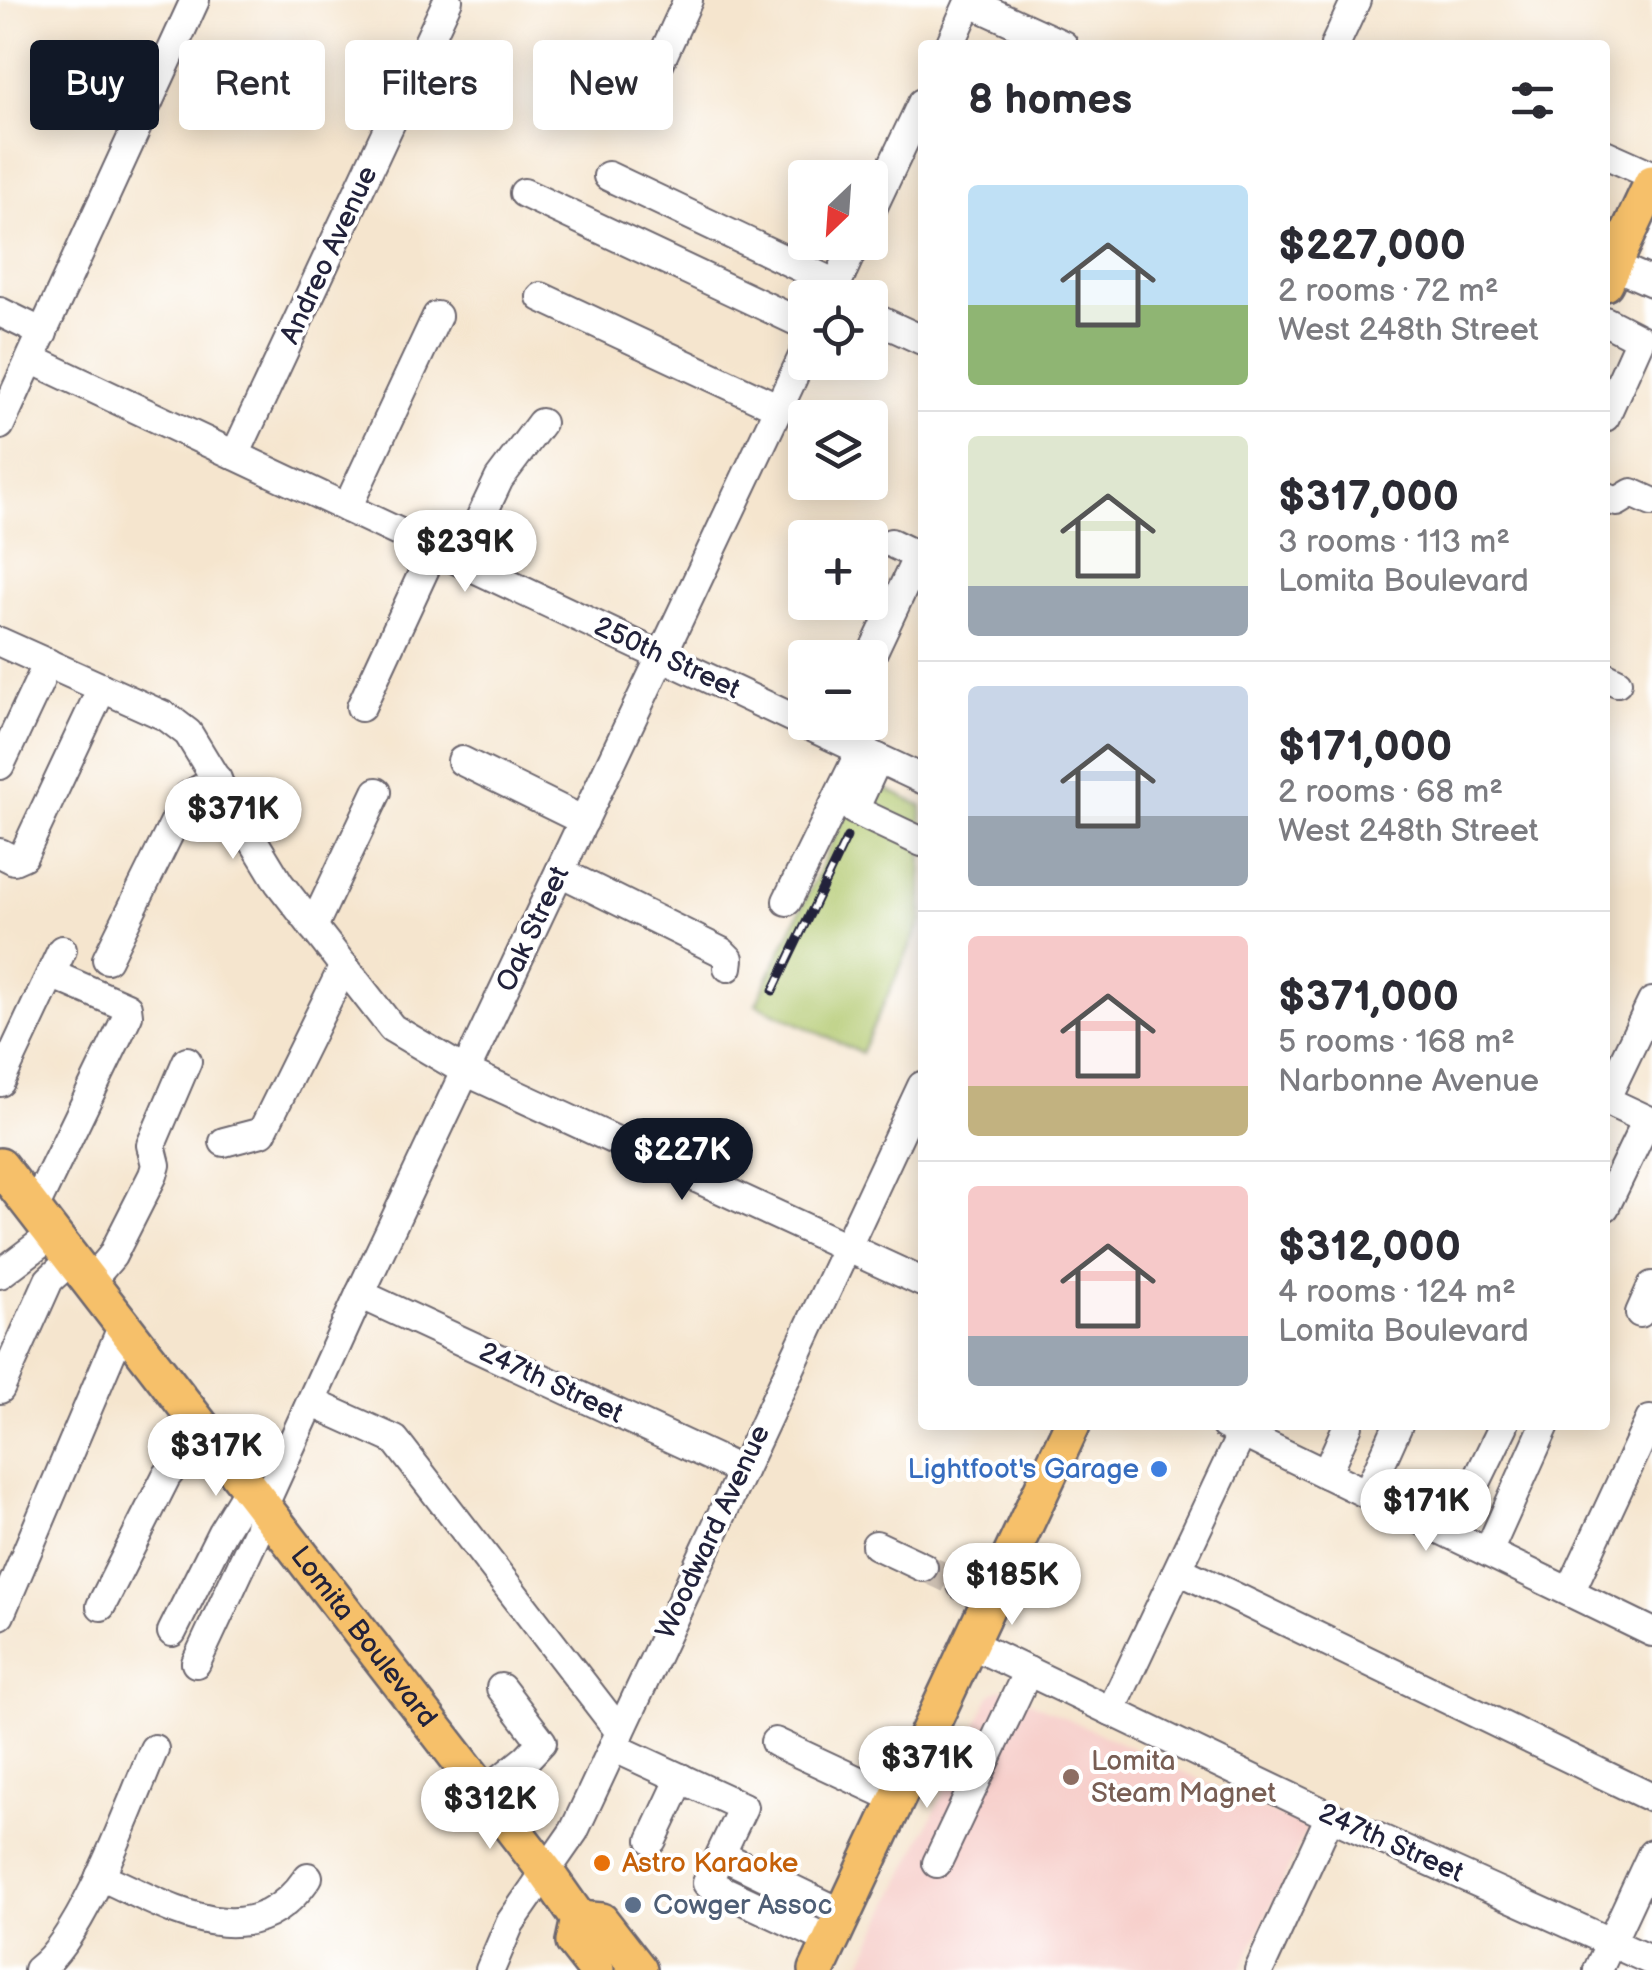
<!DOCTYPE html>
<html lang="en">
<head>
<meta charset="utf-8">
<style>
  :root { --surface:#fff; --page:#f7f7f7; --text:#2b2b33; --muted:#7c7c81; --line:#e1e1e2; --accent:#111827 }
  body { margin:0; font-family:"Balsamiq Sans",sans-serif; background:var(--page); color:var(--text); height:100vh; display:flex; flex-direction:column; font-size:38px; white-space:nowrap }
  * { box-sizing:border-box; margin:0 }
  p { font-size:32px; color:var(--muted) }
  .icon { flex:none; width:55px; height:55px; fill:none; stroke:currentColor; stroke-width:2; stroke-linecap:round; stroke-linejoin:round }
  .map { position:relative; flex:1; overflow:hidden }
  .sheet { position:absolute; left:918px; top:40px; width:692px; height:1390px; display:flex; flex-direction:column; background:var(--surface); border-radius:10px; box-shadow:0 5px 25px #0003 }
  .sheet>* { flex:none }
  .top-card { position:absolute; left:30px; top:40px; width:738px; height:90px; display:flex; gap:20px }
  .needle { width:65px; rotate:205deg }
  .controls { position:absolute; left:788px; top:160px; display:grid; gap:20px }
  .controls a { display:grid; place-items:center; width:100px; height:100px; border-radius:10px; background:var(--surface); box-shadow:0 5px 25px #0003; font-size:50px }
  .price { position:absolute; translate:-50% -85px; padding:0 22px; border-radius:35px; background:#fff; color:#222; font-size:32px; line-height:65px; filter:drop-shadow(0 2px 5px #0008) }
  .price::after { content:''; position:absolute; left:50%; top:60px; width:30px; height:22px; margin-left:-15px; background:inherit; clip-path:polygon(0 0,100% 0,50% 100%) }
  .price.current { background:var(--accent); color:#fff }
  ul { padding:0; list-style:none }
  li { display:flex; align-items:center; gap:30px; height:250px; padding:0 50px }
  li+li { border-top:2px solid var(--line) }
  li span { display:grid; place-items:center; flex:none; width:280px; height:200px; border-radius:10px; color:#555 }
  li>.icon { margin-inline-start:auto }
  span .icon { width:120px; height:120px; fill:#fffc; stroke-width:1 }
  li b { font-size:42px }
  h2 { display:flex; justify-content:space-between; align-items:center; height:120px; padding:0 50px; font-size:42px }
  .pill { padding:0 35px; border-radius:10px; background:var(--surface); box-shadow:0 5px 25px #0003; font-size:35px; line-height:90px }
  .pill.current { background:var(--accent); color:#fff }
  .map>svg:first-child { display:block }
  .built { fill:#f7d0cc }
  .green { fill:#b1c86d; stroke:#6a7554; stroke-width:2.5 }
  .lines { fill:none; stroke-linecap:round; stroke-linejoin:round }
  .minor-tunnel { stroke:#cbbeb1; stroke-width:28; stroke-dasharray:28 14; stroke-linecap:butt }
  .minor-casing { stroke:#6c666e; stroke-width:32 }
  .major-casing { stroke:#6c666e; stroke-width:40 }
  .minor { stroke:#fff; stroke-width:28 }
  .major { stroke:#f6c06b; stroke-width:35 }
  .rail-casing { stroke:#22223b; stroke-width:9 }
  .rail { stroke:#fff; stroke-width:5; stroke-dasharray:15; stroke-linecap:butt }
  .shop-dot { fill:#3f7fe0; stroke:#fff; stroke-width:4 }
  .education-dot { fill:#8d6e63; stroke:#fff; stroke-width:4 }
  .food-dot { fill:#e8710a; stroke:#fff; stroke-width:4 }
  .service-dot { fill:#5c6f8a; stroke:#fff; stroke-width:4 }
  .labels { text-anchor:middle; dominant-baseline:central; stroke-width:8; stroke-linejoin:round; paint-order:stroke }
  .street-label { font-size:28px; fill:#22223b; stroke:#fff }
  .shop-label { font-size:28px; fill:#366cbe; stroke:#fff; text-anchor:end }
  .education-label { font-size:28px; fill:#785e54; stroke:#fff; text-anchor:start }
  .food-label { font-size:28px; fill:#c56008; stroke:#fff; text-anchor:start }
  .service-label { font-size:28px; fill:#4e5e75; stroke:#fff; text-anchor:start }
</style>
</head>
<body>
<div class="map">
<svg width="1652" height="1970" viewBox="0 0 1652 1970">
  <rect width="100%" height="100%" fill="#fff"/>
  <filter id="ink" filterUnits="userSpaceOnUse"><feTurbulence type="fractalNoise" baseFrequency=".01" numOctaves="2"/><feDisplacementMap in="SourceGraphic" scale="20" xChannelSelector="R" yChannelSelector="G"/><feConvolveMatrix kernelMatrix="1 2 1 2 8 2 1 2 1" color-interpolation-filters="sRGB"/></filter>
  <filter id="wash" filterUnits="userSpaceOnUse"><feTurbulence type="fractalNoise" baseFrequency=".0048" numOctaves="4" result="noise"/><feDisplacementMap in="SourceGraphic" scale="40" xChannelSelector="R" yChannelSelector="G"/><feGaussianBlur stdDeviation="2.25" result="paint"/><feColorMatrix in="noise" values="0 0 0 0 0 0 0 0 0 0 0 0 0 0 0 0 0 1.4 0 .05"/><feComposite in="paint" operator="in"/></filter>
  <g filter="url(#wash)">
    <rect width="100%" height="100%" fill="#f5e5ce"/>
    <polygon class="built" points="1001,1688 1307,1829 1241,1970 858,1970 991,1694"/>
    <polygon class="green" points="863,778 922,806 922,921 861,1053 756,1004"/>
  </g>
  <g filter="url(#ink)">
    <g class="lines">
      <polyline class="minor-tunnel" points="923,1567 962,1585"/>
      <g class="minor-casing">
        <g id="minor">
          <polyline points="969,2 1063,45"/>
          <polyline points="950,45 970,0"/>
          <polyline points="1335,45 1356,0"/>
          <polyline points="653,77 688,0"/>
          <polyline points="1605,154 1652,175"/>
          <polyline points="608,176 836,284"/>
          <polyline points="524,193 805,325"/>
          <polyline points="870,213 922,103"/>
          <polyline points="1613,265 1652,282"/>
          <polyline points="541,297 779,408"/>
          <polyline points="830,298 856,242"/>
          <polyline points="0,312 43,333"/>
          <polyline points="870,316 922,340"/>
          <polyline points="1605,321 1640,339 1605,417"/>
          <polyline points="31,359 922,779"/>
          <polyline points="0,425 195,0"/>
          <polyline points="235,455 448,0"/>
          <polyline points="1605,497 1617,502 1632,493 1652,502"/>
          <polyline points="347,508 437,316"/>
          <polyline points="460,561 499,479 541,423"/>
          <polyline points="0,642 167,717 188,733 279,883 392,1028 465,1071 922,1282"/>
          <polyline points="870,658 918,556 891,543"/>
          <polyline points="1605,676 1617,682"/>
          <polyline points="361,707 434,549"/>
          <polyline points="878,758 854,810 922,842"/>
          <polyline points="462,761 584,821"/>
          <polyline points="0,765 48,663"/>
          <polyline points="0,853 14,860 23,856 102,688"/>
          <polyline points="560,872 722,952 729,959 728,967"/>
          <polyline points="787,901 861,750"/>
          <polyline points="313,927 377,792"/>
          <polyline points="107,959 187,797 217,779"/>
          <polyline points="1652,1002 1605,1100 1652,1122"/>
          <polyline points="0,1082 62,950"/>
          <polyline points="224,1142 262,1132 344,966"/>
          <polyline points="1605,1207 1647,1120"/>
          <polyline points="34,1209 128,1015 127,1007 51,974"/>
          <polyline points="0,1274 53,1234"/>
          <polyline points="90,1282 112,1256 153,1175 156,1165 151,1145 187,1061"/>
          <polyline points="360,1294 742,1471"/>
          <polyline points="1640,1313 1652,1286"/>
          <polyline points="0,1389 49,1280 72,1259"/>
          <polyline points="311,1402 395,1440 620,1732"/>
          <polyline points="1225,1425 1652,1632"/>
          <polyline points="1326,1474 1348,1425"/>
          <polyline points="1367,1494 1398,1425"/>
          <polyline points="1451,1534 1504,1425"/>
          <polyline points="876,1545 923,1567"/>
          <polyline points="1488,1552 1545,1425"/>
          <polyline points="1179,1570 1652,1798"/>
          <polyline points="962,1585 990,1599"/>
          <polyline points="1570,1592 1650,1420"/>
          <polyline points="101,1606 166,1477 203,1429"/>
          <polyline points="0,1615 123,1325"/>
          <polyline points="172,1632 222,1532 249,1488"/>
          <polyline points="969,1643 1330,1816 1652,1961"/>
          <polyline points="196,1663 258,1530 263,1507 360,1294 805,352"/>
          <polyline points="1111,1711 1242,1433"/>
          <polyline points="775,1742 897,1799"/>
          <polyline points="613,1747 743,1807 707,1883 831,1941"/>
          <polyline points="485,1792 526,1759 542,1742 501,1688"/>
          <polyline points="652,1840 681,1778"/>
          <polyline points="721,1855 844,1914"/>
          <polyline points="937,1863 1028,1671"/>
          <path d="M100,1876C172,1908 250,1961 308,1877"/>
          <path d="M38,1970C84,1936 130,1805 154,1749"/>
          <polyline points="490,1970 510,1923 574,1831 922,1086"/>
          <polyline points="1259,1970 1330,1816"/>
          <polyline points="1598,1970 1652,1854"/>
        </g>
      </g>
      <g class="major-casing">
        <g id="major">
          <polyline points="1605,283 1652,183"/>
          <path id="s1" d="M0,1166L546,1872L579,1919L574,1942L596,1970"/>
          <polyline points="579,1919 601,1921 639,1970"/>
          <polyline points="817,1970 1072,1425"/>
        </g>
      </g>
      <use href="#minor" class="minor"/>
      <use href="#major" class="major"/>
      <g class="rail-casing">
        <polyline id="rail" points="773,991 847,837"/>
      </g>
      <use href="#rail" class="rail"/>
    </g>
  </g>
  <circle class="shop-dot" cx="1159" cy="1469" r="10"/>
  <circle class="education-dot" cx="1071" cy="1777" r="10"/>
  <circle class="food-dot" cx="602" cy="1863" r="10"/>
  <circle class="service-dot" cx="633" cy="1905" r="10"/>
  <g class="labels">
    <g class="street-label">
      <text transform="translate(329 255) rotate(-65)">Andreo Avenue</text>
      <text transform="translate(667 658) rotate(25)">250th Street</text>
      <text transform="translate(533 929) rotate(-65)">Oak Street</text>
      <text transform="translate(551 1383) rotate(25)">247th Street</text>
      <text transform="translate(713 1532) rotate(-65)">Woodward Avenue</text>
      <text stroke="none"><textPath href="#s1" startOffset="595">Lomita Boulevard</textPath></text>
      <text transform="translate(1391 1843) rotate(24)">247th Street</text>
    </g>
    <g class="shop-label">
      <text x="1139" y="1469">Lightfoot's Garage</text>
    </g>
    <g class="education-label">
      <text x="1091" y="1761">Lomita<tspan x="1091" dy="32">Steam Magnet</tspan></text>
    </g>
    <g class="food-label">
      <text x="622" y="1863">Astro Karaoke</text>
    </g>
    <g class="service-label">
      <text x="653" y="1905">Cowger Assoc</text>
    </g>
  </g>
</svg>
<div class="controls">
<a><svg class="needle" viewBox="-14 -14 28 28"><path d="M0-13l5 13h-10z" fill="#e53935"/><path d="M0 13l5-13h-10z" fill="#7c7c81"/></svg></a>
<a><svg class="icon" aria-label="locate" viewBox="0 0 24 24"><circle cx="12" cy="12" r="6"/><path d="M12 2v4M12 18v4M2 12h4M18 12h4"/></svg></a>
<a><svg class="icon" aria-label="layers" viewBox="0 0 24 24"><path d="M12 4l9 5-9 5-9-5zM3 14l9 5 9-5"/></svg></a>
<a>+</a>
<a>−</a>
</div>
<b class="price" style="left:465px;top:595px">$239K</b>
<b class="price" style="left:233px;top:862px">$371K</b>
<b class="price current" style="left:682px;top:1203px">$227K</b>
<b class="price" style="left:216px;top:1499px">$317K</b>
<b class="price" style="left:1426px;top:1554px">$171K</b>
<b class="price" style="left:1012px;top:1628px">$185K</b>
<b class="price" style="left:927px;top:1811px">$371K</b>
<b class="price" style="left:490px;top:1852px">$312K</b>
<div class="top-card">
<a class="pill current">Buy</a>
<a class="pill">Rent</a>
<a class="pill">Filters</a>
<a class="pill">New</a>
</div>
<section class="sheet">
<h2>8 homes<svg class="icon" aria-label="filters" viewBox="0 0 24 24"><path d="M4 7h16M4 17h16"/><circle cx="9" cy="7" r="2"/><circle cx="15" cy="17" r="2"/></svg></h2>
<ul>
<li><span style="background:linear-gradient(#bfe0f5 60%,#8fb573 0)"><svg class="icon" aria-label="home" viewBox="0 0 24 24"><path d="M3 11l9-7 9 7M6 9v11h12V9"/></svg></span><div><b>$227,000</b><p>2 rooms · 72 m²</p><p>West 248th Street</p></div></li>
<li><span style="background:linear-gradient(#dfe7d0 75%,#9aa5b1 0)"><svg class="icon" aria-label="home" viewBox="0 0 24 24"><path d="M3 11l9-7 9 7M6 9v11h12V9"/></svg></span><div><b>$317,000</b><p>3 rooms · 113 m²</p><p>Lomita Boulevard</p></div></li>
<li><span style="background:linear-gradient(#c9d6e8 65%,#9aa5b1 0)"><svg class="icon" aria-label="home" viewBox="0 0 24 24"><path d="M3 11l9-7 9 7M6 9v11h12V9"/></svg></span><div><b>$171,000</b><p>2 rooms · 68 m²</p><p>West 248th Street</p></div></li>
<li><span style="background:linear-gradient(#f6c9c9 75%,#c2b280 0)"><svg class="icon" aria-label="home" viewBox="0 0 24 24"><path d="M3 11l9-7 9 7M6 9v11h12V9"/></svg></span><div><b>$371,000</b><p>5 rooms · 168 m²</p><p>Narbonne Avenue</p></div></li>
<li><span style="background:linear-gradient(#f6c9c9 75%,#9aa5b1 0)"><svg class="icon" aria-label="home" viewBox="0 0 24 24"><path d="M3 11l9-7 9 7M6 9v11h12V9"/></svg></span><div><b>$312,000</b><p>4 rooms · 124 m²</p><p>Lomita Boulevard</p></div></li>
</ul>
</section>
</div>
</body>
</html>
